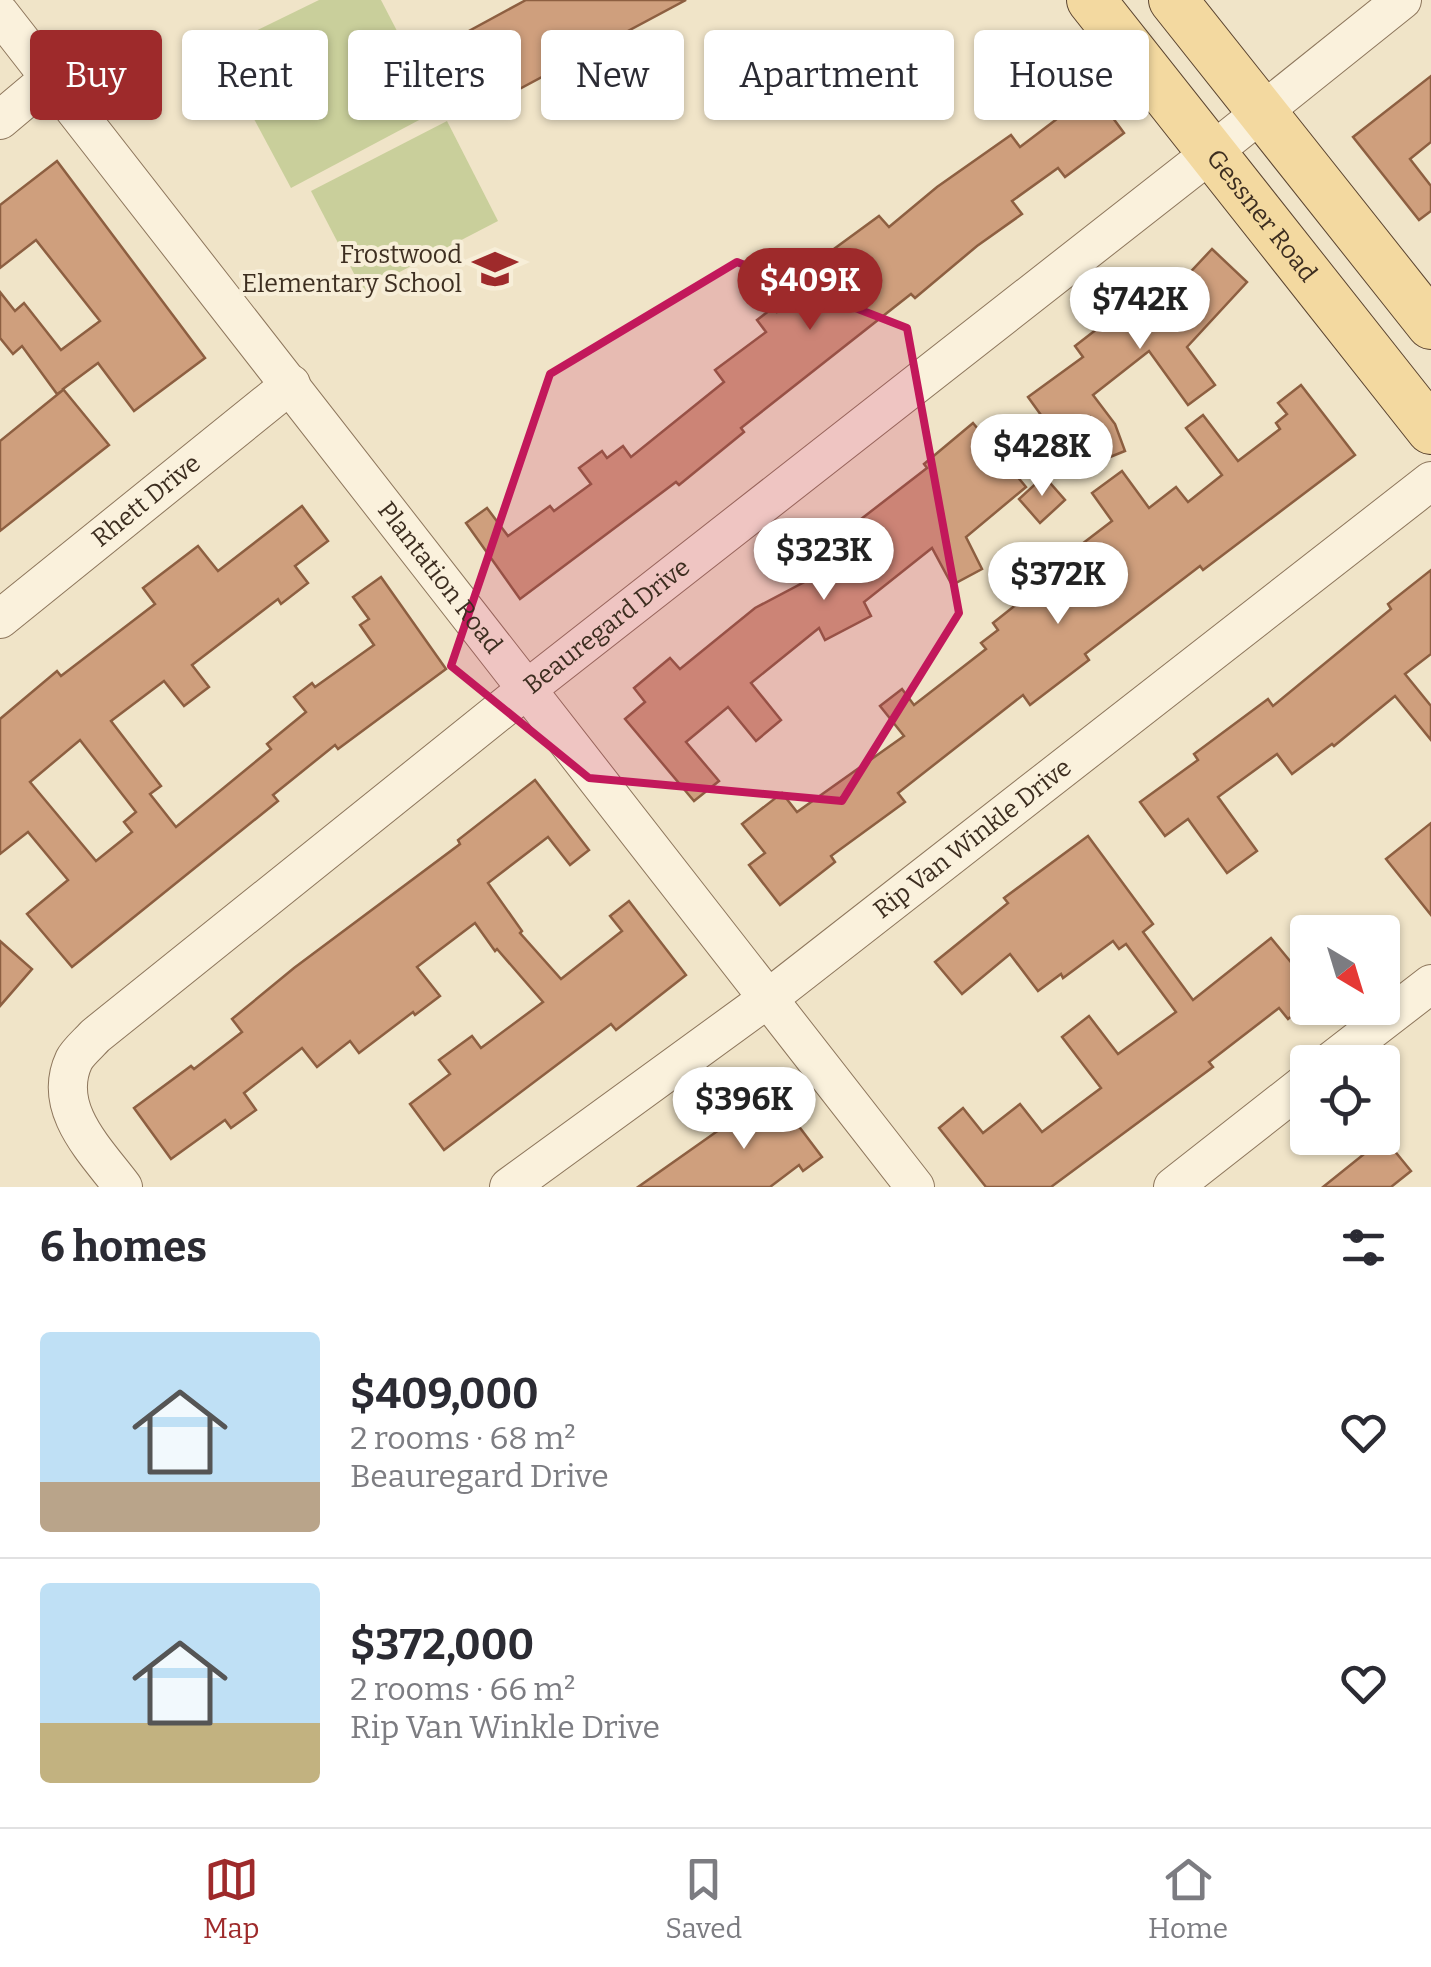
<!DOCTYPE html>
<html lang="en">
<head>
<meta charset="utf-8">
<style>
  :root { --surface:#fff; --page:#f7f7f7; --text:#2b2b33; --muted:#7c7c81; --line:#e1e1e2; --accent:#9e2a2b }
  body { margin:0; font-family:Bitter,serif; background:var(--page); color:var(--text); height:100vh; display:flex; flex-direction:column; font-size:38px; white-space:nowrap }
  * { box-sizing:border-box; margin:0 }
  p { font-size:32px; color:var(--muted) }
  .icon { flex:none; width:55px; height:55px; fill:none; stroke:currentColor; stroke-width:2; stroke-linecap:round; stroke-linejoin:round }
  .map { position:relative; height:1187px; overflow:hidden }
  .drawer { display:flex; flex-direction:column; background:var(--surface); flex:1 }
  .drawer>* { flex:none }
  .guide { position:absolute; left:30px; top:30px; width:1372px; height:90px; display:flex; gap:20px }
  .needle { width:65px; rotate:142deg }
  .tools { position:absolute; left:1290px; top:915px; display:grid; gap:20px }
  .tools a { display:grid; place-items:center; width:110px; height:110px; border-radius:10px; background:var(--surface); box-shadow:0 2px 8px #0004; font-size:50px }
  .price { position:absolute; translate:-50% -85px; padding:0 22px; border-radius:35px; background:#fff; color:#222; font-size:32px; line-height:65px; filter:drop-shadow(0 2px 5px #0008) }
  .price::after { content:''; position:absolute; left:50%; top:60px; width:30px; height:22px; margin-left:-15px; background:inherit; clip-path:polygon(0 0,100% 0,50% 100%) }
  .price.current { background:var(--accent); color:#fff }
  ul { padding:0; list-style:none }
  li { display:flex; align-items:center; gap:30px; height:250px; padding:0 40px }
  li+li { border-top:2px solid var(--line) }
  li span { display:grid; place-items:center; flex:none; width:280px; height:200px; border-radius:10px; color:#555 }
  li>.icon { margin-inline-start:auto }
  span .icon { width:120px; height:120px; fill:#fffc; stroke-width:1 }
  li b { font-size:42px }
  h2 { display:flex; justify-content:space-between; align-items:center; height:120px; padding:0 40px; font-size:42px }
  .tag { padding:0 35px; border-radius:10px; background:var(--surface); box-shadow:0 2px 8px #0004; font-size:35px; line-height:90px }
  .tag.current { background:var(--accent); color:#fff }
  .tabs { display:flex; justify-content:space-around; align-items:center; height:140px; border-top:2px solid var(--line); background:var(--surface); font-size:28px; color:var(--muted) }
  .tabs a { display:grid; justify-items:center; gap:5px }
  .tabs .current { color:var(--accent) }
  .map>svg:first-child { display:block }
  .green { fill:#c9cf9b }
  .building { fill:#cf9f7d; stroke:#8d5f41; stroke-width:2.5; fill-rule:evenodd }
  .lines { fill:none; stroke-linecap:round; stroke-linejoin:round }
  .minor-casing { stroke:#8d765c; stroke-width:40 }
  .major-casing { stroke:#5b4430; stroke-width:50 }
  .minor { stroke:#faf1dc; stroke-width:38 }
  .major { stroke:#f3d9a0; stroke-width:48 }
  .marked { fill:#c2185b; fill-opacity:0.2; stroke:#c2185b; stroke-width:8; stroke-linejoin:round }
  .labels { text-anchor:middle; dominant-baseline:central; stroke-width:8; stroke-linejoin:round; paint-order:stroke }
  .street-label { font-size:25px; fill:#3d2e20; stroke:#f7eed8 }
  .poi-label { font-size:25px; fill:#3d2e20; stroke:#f7eed8; text-anchor:end }
</style>
</head>
<body>
<div class="map">
<svg width="1431" height="1187" viewBox="0 0 1431 1187">
  <rect width="100%" height="100%" fill="#f0e4c8"/>
  <g class="green">
    <polygon points="319,0 381,0 438,110 291,188 225,65 233,42"/>
    <polygon points="447,121 498,221 363,291 311,191"/>
  </g>
  <g class="building">
    <polygon points="526,0 686,0 480,110 445,44"/>
    <polygon points="1068,57 1124,133 1065,177 1058,168 1012,201 1022,214 977,246 915,298 911,294 741,428 744,432 679,485 676,482 520,599 466,523 487,508 508,536 550,506 554,511 591,484 579,468 602,451 607,458 623,446 631,457 724,382 715,370 766,332 757,320 774,307 777,312 836,266 827,254 879,216 889,227 937,187 1011,135 1020,147 1070,109 1044,74"/>
    <polygon points="1431,76 1431,142 1410,159 1431,186 1431,211 1419,220 1353,137"/>
    <polygon points="57,161 205,358 134,411 98,363 63,389 109,445 0,531 0,441 63,390 57,394 22,346 13,354 0,338 0,292 15,311 24,303 61,350 100,321 36,240 0,268 0,205"/>
    <polygon points="1212,249 1247,282 1187,347 1215,385 1188,405 1149,351 1093,395 1115,424 1125,451 1105,459 1090,417 1059,440 1028,397 1083,357 1075,346 1137,298 1150,315"/>
    <polygon points="1301,385 1355,455 1203,570 1200,566 1085,654 1089,660 1030,705 1023,695 898,793 905,802 831,856 835,862 780,905 749,865 765,853 742,824 782,793 797,812 904,736 880,706 902,689 914,705 986,649 981,643 998,630 993,623 1027,596 1006,571 1032,550 1048,570 1112,521 1092,493 1122,471 1149,508 1176,487 1188,502 1222,475 1186,428 1203,415 1238,461 1280,429 1276,423 1287,414 1278,403"/>
    <polygon points="973,423 1026,487 966,537 982,569 952,585 932,548 864,602 871,616 825,640 819,628 751,683 781,720 756,741 728,707 686,742 719,781 694,801 625,719 645,702 634,688 670,658 680,669 755,608 859,553 843,533 927,468 924,464"/>
    <polygon points="1044,476 1065,500 1040,523 1019,499"/>
    <path d="M302,506L328,541L295,566L308,583L281,604L278,599L192,665L209,687L184,706L164,681L111,721L161,786L150,794L176,827L271,749L267,744L306,712L294,697L312,683L315,687L374,645L360,625L369,619L353,597L381,577L446,669L338,749L335,745L273,795L278,801L72,967L27,914L68,880L28,832L0,854V719L57,671L61,676L155,604L143,588L198,546L218,571ZM80,740L136,812L124,822L132,832L96,861L30,782Z"/>
    <polygon points="1431,570 1431,654 1405,674 1431,706 1431,740 1395,696 1334,746 1332,744 1292,774 1277,754 1218,797 1257,851 1227,873 1188,819 1165,836 1140,802 1198,760 1194,754 1268,699 1273,706 1391,609 1388,604"/>
    <polygon points="535,780 589,850 570,865 548,837 488,883 522,931 520,933 561,979 622,931 610,916 629,901 686,975 616,1030 611,1024 444,1150 410,1104 450,1074 439,1060 472,1036 481,1048 543,1002 497,949 495,951 475,923 417,967 440,996 415,1015 413,1012 359,1053 350,1041 317,1067 302,1048 244,1093 256,1110 231,1128 225,1120 171,1159 134,1108 191,1066 194,1069 242,1032 232,1019 294,968 460,844 458,840"/>
    <polygon points="1431,823 1431,915 1386,859"/>
    <polygon points="1088,836 1153,924 1143,932 1193,1000 1271,938 1308,983 1308,1003 1288,1019 1279,1008 1209,1062 1213,1067 1051,1187 986,1187 939,1128 963,1108 983,1133 1020,1104 1042,1132 1101,1088 1062,1037 1089,1016 1118,1054 1176,1012 1126,944 1119,949 1113,941 1063,978 1061,974 1038,991 1010,954 962,994 935,962 1008,903 1004,898"/>
    <polygon points="0,941 32,969 0,1006"/>
    <polygon points="773,1092 822,1157 803,1171 799,1165 770,1187 638,1187"/>
    <polygon points="1384,1138 1411,1171 1391,1187 1323,1187"/>
  </g>
  <g class="lines">
    <g class="minor-casing">
      <g id="minor">
        <path id="s1" d="M0,14L915,1187"/>
        <polyline points="0,120 50,78"/>
        <path id="s2" d="M0,619L291,384"/>
        <polyline points="1330,1062 1431,984"/>
        <path id="s3" d="M123,1187C97,1152 51,1109 74,1060C78,1052 89,1043 95,1036L527,689L1211,153L1402,0"/>
        <path id="s4" d="M509,1187L770,997L1431,481"/>
        <polyline points="1173,1187 1308,1081"/>
      </g>
    </g>
    <g class="major-casing">
      <g id="major">
        <path id="s5" d="M1091,0L1431,430"/>
        <polyline points="1173,0 1431,325"/>
      </g>
    </g>
    <use href="#minor" class="minor"/>
    <use href="#major" class="major"/>
  </g>
  <path class="marked" d="M737,262L907,328L959,613L842,801L589,778L451,666L550,374Z"/>
  <defs>
    <g id="school-bare" transform="scale(3.45)"><path d="M0-5L7-2L0 1L-7-2ZM-4 1L0 2.5L4 1V4Q0 6-4 4Z" fill="#9e2a2b" stroke="#f7eed8" stroke-width="2.5" paint-order="stroke"/></g>
  </defs>
  <g fill-rule="evenodd">
    <use href="#school-bare" x="495" y="269"/>
  </g>
  <g class="labels">
    <g class="street-label">
      <text stroke="none"><textPath href="#s5" startOffset="275">Gessner Road</textPath></text>
      <text stroke="none"><textPath href="#s2" startOffset="188">Rhett Drive</textPath></text>
      <text stroke="none"><textPath href="#s1" startOffset="715">Plantation Road</textPath></text>
      <text stroke="none"><textPath href="#s3" startOffset="832">Beauregard Drive</textPath></text>
      <text stroke="none"><textPath href="#s4" startOffset="580">Rip Van Winkle Drive</textPath></text>
    </g>
    <g class="poi-label">
      <text x="462" y="255">Frostwood<tspan x="462" dy="29">Elementary School</tspan></text>
    </g>
  </g>
</svg>
<div class="tools">
<a><svg class="needle" viewBox="-14 -14 28 28"><path d="M0-13l5 13h-10z" fill="#e53935"/><path d="M0 13l5-13h-10z" fill="#7c7c81"/></svg></a>
<a><svg class="icon" aria-label="locate" viewBox="0 0 24 24"><circle cx="12" cy="12" r="6"/><path d="M12 2v4M12 18v4M2 12h4M18 12h4"/></svg></a>
</div>
<b class="price current" style="left:810px;top:333px">$409K</b>
<b class="price" style="left:1140px;top:352px">$742K</b>
<b class="price" style="left:1042px;top:499px">$428K</b>
<b class="price" style="left:824px;top:603px">$323K</b>
<b class="price" style="left:1058px;top:627px">$372K</b>
<b class="price" style="left:744px;top:1152px">$396K</b>
<div class="guide">
<a class="tag current">Buy</a>
<a class="tag">Rent</a>
<a class="tag">Filters</a>
<a class="tag">New</a>
<a class="tag">Apartment</a>
<a class="tag">House</a>
</div>
</div>
<section class="drawer">
<h2>6 homes<svg class="icon" aria-label="filters" viewBox="0 0 24 24"><path d="M4 7h16M4 17h16"/><circle cx="9" cy="7" r="2"/><circle cx="15" cy="17" r="2"/></svg></h2>
<ul>
<li><span style="background:linear-gradient(#bfe0f5 75%,#b9a48a 0)"><svg class="icon" aria-label="home" viewBox="0 0 24 24"><path d="M3 11l9-7 9 7M6 9v11h12V9"/></svg></span><div><b>$409,000</b><p>2 rooms · 68 m²</p><p>Beauregard Drive</p></div><svg class="icon" aria-label="heart" viewBox="0 0 24 24"><path d="M12 20l-8-8c-3-5 5-10 8-4 3-6 11-1 8 4z"/></svg></li>
<li><span style="background:linear-gradient(#bfe0f5 70%,#c2b280 0)"><svg class="icon" aria-label="home" viewBox="0 0 24 24"><path d="M3 11l9-7 9 7M6 9v11h12V9"/></svg></span><div><b>$372,000</b><p>2 rooms · 66 m²</p><p>Rip Van Winkle Drive</p></div><svg class="icon" aria-label="heart" viewBox="0 0 24 24"><path d="M12 20l-8-8c-3-5 5-10 8-4 3-6 11-1 8 4z"/></svg></li>
</ul>
</section>
<nav class="tabs">
<a class="current"><svg class="icon" aria-label="map" viewBox="0 0 24 24"><path d="M3 6l6-2 6 2 6-2v14l-6 2-6-2-6 2zM9 4v14M15 6v14"/></svg>Map</a>
<a><svg class="icon" aria-label="saved" viewBox="0 0 24 24"><path d="M7 4h10v16l-5-4-5 4z"/></svg>Saved</a>
<a><svg class="icon" aria-label="home" viewBox="0 0 24 24"><path d="M3 11l9-7 9 7M6 9v11h12V9"/></svg>Home</a>
</nav>
</body>
</html>
